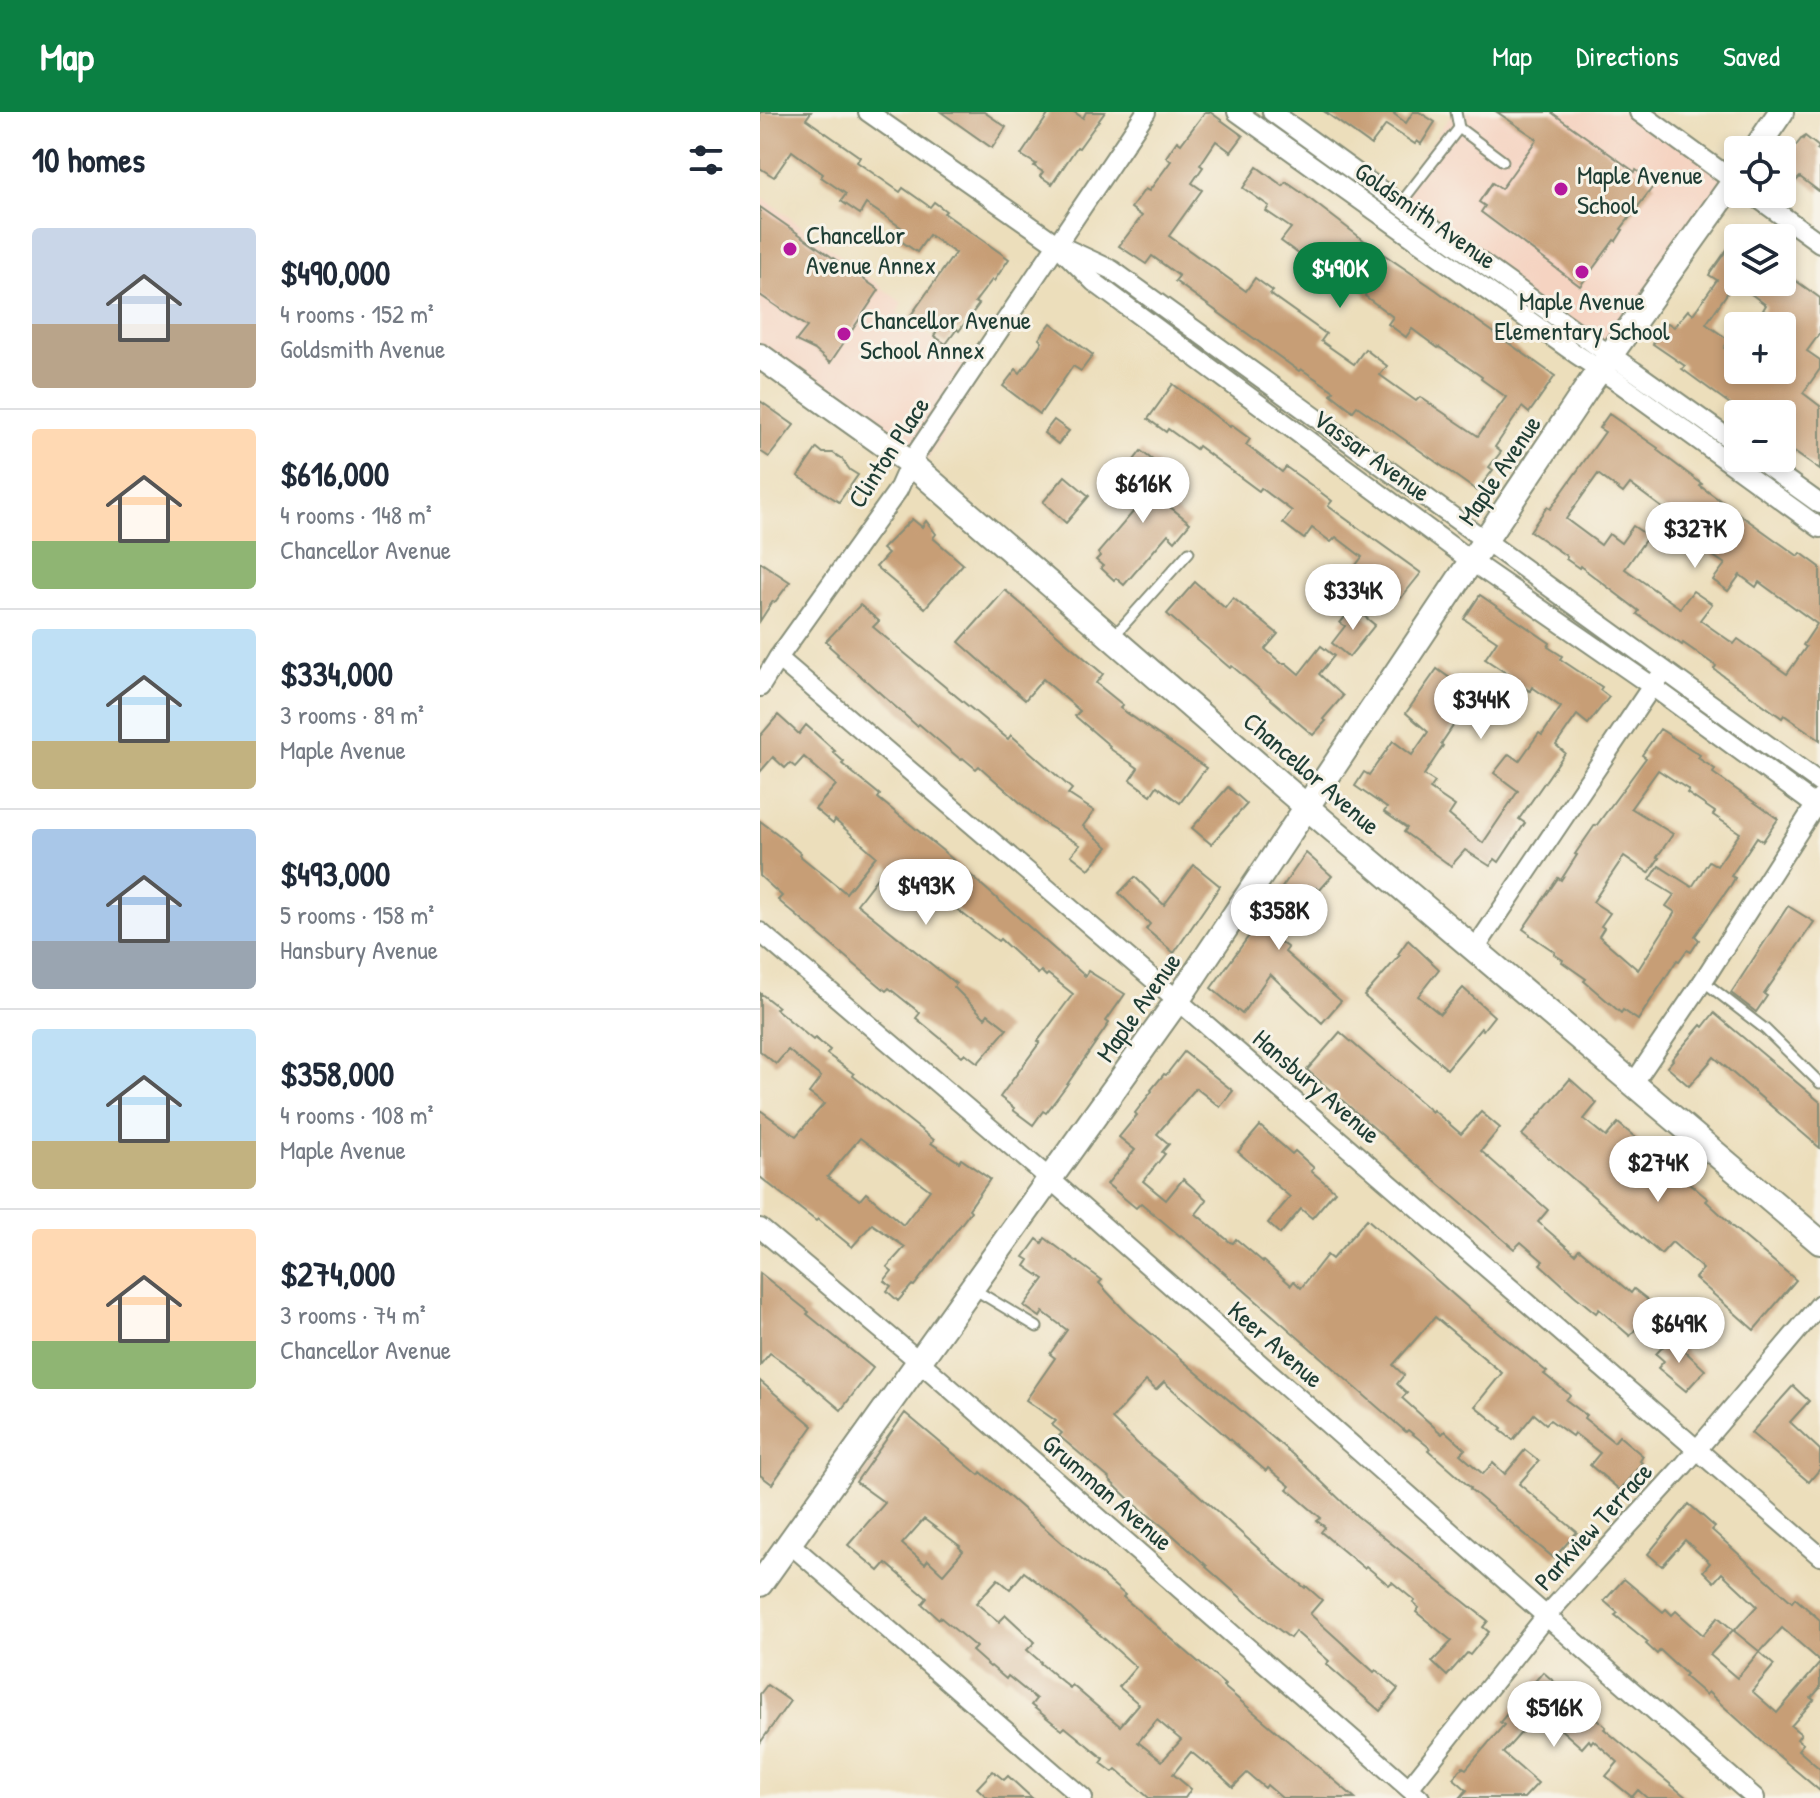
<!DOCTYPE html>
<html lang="en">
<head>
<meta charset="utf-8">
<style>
  :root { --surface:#fff; --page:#f6f6f7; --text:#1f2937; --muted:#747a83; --line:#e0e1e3; --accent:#0b8043 }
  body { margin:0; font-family:"Patrick Hand",sans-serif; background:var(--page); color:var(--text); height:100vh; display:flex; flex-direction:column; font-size:30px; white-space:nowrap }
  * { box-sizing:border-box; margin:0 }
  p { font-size:26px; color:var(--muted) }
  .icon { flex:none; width:44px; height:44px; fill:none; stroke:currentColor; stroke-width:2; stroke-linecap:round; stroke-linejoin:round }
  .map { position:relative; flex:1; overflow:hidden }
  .details { display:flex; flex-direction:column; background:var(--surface); width:760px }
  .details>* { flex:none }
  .tools { position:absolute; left:964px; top:24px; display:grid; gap:16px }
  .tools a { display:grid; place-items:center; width:72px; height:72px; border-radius:8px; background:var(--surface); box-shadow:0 4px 12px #0003; font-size:40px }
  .price { position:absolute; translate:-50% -68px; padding:0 18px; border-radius:28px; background:#fff; color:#222; font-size:26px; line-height:52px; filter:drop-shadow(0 2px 4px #0008) }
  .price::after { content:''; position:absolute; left:50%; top:48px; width:24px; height:18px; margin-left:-12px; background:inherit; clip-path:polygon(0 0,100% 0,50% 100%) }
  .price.active { background:var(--accent); color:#fff }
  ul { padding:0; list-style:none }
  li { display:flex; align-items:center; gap:24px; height:200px; padding:0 32px }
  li+li { border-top:2px solid var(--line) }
  li span { display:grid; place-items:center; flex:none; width:224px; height:160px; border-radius:8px; color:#555 }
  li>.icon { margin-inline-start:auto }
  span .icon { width:96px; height:96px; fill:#fffc; stroke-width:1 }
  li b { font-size:34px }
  h2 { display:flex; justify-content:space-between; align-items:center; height:96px; padding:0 32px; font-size:34px }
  header { display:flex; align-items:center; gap:48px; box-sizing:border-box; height:112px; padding:0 40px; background:var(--accent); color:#fff }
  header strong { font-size:38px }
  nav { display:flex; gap:44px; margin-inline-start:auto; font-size:28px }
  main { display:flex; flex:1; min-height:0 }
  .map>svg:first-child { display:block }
  .built { fill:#f5d3c1 }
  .building { fill:#c79e76; fill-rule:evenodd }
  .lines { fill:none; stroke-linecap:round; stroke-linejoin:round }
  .lane-casing { stroke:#868e78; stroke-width:13 }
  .street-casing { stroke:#868e78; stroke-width:22 }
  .secondary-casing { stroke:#868e78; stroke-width:28 }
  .lane { stroke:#fff; stroke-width:9 }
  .street { stroke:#fff; stroke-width:18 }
  .secondary { stroke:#fff; stroke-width:24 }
  .poi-dot { fill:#b5179e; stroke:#f7f3e8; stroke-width:3 }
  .labels { text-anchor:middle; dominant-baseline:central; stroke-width:6; stroke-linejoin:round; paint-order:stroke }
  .poi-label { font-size:26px; fill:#1f3d34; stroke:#f7f3e8; text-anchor:start }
  .street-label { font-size:26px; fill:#1f3d34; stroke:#f7f3e8 }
</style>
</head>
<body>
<header>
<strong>Map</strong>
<nav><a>Map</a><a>Directions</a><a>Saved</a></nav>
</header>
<main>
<section class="details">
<h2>10 homes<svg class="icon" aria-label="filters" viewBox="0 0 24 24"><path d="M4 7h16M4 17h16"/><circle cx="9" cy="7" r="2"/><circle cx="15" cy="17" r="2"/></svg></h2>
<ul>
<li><span style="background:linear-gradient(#c9d6e8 60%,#b9a48a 0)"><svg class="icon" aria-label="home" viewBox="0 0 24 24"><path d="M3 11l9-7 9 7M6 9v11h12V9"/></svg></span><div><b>$490,000</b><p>4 rooms · 152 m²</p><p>Goldsmith Avenue</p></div></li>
<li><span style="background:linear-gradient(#ffd9b3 70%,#8fb573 0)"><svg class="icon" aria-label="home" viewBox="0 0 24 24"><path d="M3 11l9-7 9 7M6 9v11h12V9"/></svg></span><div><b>$616,000</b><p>4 rooms · 148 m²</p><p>Chancellor Avenue</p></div></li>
<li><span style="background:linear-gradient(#bfe0f5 70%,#c2b280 0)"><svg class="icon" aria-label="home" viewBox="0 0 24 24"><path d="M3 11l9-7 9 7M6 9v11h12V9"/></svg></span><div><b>$334,000</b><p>3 rooms · 89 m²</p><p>Maple Avenue</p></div></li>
<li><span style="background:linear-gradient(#a9c7e8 70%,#9aa5b1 0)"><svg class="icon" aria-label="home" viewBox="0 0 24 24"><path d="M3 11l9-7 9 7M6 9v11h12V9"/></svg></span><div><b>$493,000</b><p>5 rooms · 158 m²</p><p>Hansbury Avenue</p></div></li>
<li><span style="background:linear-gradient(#bfe0f5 70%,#c2b280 0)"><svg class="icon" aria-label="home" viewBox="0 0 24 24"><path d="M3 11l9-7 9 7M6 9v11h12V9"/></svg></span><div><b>$358,000</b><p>4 rooms · 108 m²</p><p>Maple Avenue</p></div></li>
<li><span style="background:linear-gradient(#ffd9b3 70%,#8fb573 0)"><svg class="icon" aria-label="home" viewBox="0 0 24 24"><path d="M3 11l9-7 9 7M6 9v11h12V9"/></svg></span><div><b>$274,000</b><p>3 rooms · 74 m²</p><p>Chancellor Avenue</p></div></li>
</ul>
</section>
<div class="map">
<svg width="1060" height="1686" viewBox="0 0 1060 1686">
  <rect width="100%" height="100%" fill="#f7f3e8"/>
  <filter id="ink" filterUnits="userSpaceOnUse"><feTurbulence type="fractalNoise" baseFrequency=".0125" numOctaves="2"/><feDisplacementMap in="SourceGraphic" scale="16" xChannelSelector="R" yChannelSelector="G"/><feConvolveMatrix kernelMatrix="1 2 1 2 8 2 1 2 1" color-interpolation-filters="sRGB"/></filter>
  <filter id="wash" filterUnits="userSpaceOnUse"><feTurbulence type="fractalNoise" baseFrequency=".006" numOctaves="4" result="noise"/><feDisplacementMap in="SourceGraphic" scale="32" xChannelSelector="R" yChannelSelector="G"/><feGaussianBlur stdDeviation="1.8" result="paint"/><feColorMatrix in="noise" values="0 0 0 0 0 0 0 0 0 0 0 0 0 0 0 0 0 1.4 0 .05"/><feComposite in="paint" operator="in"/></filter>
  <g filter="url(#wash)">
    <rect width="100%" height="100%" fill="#ecdebb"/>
    <g class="built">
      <polygon points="693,0 876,0 971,69 852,248 631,88"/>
      <polygon points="0,83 142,191 137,202 224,260 162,356 0,243"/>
    </g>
    <g id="blocks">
      <g class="building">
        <polygon points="0,0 51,0 46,7 100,45 97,50 140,80 143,76 170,95 174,90 186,99 184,101 249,147 234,169 232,168 215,190 219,192 199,219 197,217 186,232 174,224 176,220 151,203 195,141 169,123 157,140 138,127 145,118 106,92 100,102 81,89 86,82 61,65 63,62 32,39 14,65 0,56"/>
        <polygon points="181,0 224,0 246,15 232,36"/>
        <polygon points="290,0 314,0 323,6 326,0 345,0 319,36 317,35 292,72 280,64 283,60 274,54 276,52 261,43"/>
        <polygon points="445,0 450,0 483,24 471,40 456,29 440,53 443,55 432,71 442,78 409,124 486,179 495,166 513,179 510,182 566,222 561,229 594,252 605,237 627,254 620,263 656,289 660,285 718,324 746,285 721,267 722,265 679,235 678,236 652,217 646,225 628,212 633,205 605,184 606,182 570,157 566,162 521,129 531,116 506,99 509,94 483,76 497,55 523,74 526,70 542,81 610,133 676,178 719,210 795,264 769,301 762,295 735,335 741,340 729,355 733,358 717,379 597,294 593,299 571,282 574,279 541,257 539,259 415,169 419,164 392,144 386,152 359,134 382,104 371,96 385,77 389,79 411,49 406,45 417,29 421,32"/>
        <polygon points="565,0 636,0 634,2 646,11 653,0 659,0 675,10 661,32 657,29 655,32 626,13 611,33"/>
        <polygon points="737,0 791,0 875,60 876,58 895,72 861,117 863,118 856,129 854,128 820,174 721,100 725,94 719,90 732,71 741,77 777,27"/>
        <polygon points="1045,24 1059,35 1057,38 1060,40 1060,80 1040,65 1036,69 1022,58 1022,51 1042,26 1043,27"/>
        <polygon points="0,95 119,178 70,251 55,238 36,229 47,215 0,183"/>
        <path d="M978,122V166L975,170H1022V165L1025,161L1060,186V221L1047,239L1060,248V257L1043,281L1060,294V358L1034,340L1033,342L1022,334V302H984L922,257L925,254L893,232L908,211L914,215L928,198L933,202L957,168L949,163ZM975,170L1006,193L1003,198L1005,199L1000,206L1011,214H1022V258H978V246L964,236L969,228L946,212Z"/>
        <polygon points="291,211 333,243 321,259 313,254 280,302 243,274 256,257 260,261 282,230 279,227"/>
        <polygon points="413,272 470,315 471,313 490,327 486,333 522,360 526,355 551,373 572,389 568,394 661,461 641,486 596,453 602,445 576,425 571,430 552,416 544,427 523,411 532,399 501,376 499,379 438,334 436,337 408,317 406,320 388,307"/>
        <polygon points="0,289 34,313 9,345 0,339"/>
        <path d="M849,302L898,336L897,338L942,372L940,374L1014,427L1038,444L1041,441L1060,455V628L1024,603L1022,606L980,576L954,557L956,554L923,531L922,533L877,502L879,499L820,454L819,456L806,447L807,445L805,443L770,419L787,395L790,397L845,320L839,316ZM838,362L863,381L870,372L909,401L906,405L940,429L937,433L965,452L953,468L968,479L980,463L996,475L999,470L1057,512L1043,533L1046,535L1027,562L978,527L974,532L940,508L952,492L933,479L920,496L865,457L888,424L873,414L861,431L849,422L841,433L806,407Z"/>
        <polygon points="294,308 309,319 298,332 284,321"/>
        <polygon points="57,336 63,341 73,341 82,347 90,358 98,363 79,390 38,364"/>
        <polygon points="381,339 421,370 404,390 430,411 415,429 408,422 364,473 356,466 354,468 341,456 343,454 336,448 340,444 338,441 397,372 371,352"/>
        <polygon points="305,364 329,384 306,411 283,390"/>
        <polygon points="152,407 162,415 166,409 176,422 173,426 203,452 165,496 116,455 128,442 122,437"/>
        <polygon points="0,450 30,470 15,490 13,489 0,509"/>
        <polygon points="435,470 465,496 473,486 518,522 505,537 521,551 526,551 539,562 561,534 574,544 559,562 583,584 563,607 566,609 553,623 472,554 470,556 407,502"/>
        <polygon points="245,478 343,562 336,571 363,593 360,596 446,656 420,691 397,674 391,683 370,668 378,656 349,636 350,634 315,604 320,599 283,567 265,588 199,530"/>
        <polygon points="720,483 790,531 788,535 802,544 800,547 842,575 840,578 849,585 828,612 817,603 796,633 805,641 759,707 765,711 739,750 735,747 730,754 705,738 691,754 644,720 647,716 624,700 627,696 595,674 604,660 609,663 633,629 652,643 668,620 646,601 677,557 714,583 681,632 683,634 664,663 675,670 670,677 695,694 689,703 723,731 758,679 734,661 749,642 759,649 779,621 782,623 801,595 772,575 770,579 753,569 755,567 725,547 737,529 704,507"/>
        <polygon points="100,493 119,509 113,515 248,627 251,623 312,677 308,682 334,699 323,714 348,735 329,757 311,743 320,733 282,710 219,654 216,657 203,646 201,648 159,612 157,614 77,543 78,542 69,534 70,532 66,529"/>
        <polygon points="593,495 615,513 589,545 572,531 585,514 580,511"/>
        <polygon points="18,603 39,622 46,613 75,639 73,640 84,650 82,652 120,683 118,686 183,739 325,864 328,859 365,882 346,909 349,911 306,974 286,1001 283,999 273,1013 253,998 254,996 240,985 280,930 278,929 313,882 288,862 286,864 281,859 278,862 240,827 238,829 185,788 177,797 127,753 97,792 196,872 194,875 225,906 228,902 247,917 218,951 205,941 202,944 156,906 160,901 129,876 126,879 18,788 22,784 0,764 0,709 23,726 40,741 39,743 86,781 116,744 75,708 73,712 55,697 76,673 44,645 35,655 30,651 25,656 13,645 0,660 0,624"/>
        <path d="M900,617L940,643L938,646L955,657L953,661L1018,707L1003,729L997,725L971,764L975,766L971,773L935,824L939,828L931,840L927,838L919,849L917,848L878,908L863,898L861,901L824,869L826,867L802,850L803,848L794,842L795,840L770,823V822L763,817L798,766L801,768L817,743L815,742L835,713L836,714L886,646L882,643ZM898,658L929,678L927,681L955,700L953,703L980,721L957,754L949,749L932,775L899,754L890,768L914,783L906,794L915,800L878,858L839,824L844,816L841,814L850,801L833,790L864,744L889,761L899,746L897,745L913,722L871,696Z"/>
        <polygon points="468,675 487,692 451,732 432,716"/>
        <polygon points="546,741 572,764 559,779 556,776 534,803 537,805 519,829 528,836 525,840 581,889 562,911 510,862 482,902 451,876 502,806 508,811 522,793 514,787"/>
        <polygon points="434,753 460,774 414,841 386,817 390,812 359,781 375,765 404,793"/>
        <polygon points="1028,794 1054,810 1004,882 1007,884 996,900 971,881"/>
        <polygon points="648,828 679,857 658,884 680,902 703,876 734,904 723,918 721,916 687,957 604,884 640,843 638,842"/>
        <path d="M0,881L18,895L16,897L53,928L55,926L70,938L67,942L94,962L93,964L174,1028L171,1031L199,1050L201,1047L230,1067L209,1097L211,1099L154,1174L152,1173L138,1189L127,1179L131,1174L124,1169L132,1159L127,1155L145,1135L112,1112L92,1135L58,1107L56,1109L0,1065V998L36,1024L64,992L49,981L61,965L28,938L16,952L0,939ZM100,1026L170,1078L143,1113L106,1081L100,1088L67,1065Z"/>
        <polygon points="954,901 1060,990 1060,1036 954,945 929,974 907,955 913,948 912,947 941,913 943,915"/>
        <polygon points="580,920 672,1000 673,998 701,1022 721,1000 740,1016 721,1039 788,1098 778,1110 815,1142 819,1137 871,1181 874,1177 888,1188 886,1191 893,1197 870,1224 839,1197 836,1201 814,1183 780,1152 783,1149 761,1130 754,1137 547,958"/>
        <polygon points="424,940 473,979 460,995 436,976 397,1022 409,1032 402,1040 405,1042 383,1069 406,1088 423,1067 447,1088 436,1102 470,1130 473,1131 476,1127 503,1150 504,1149 531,1173 534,1169 541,1176 567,1143 572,1147 607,1107 712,1199 787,1260 784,1262 810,1283 806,1288 826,1303 824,1306 854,1330 859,1324 883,1344 880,1349 882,1351 860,1378 830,1353 840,1341 814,1321 812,1324 790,1308 786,1312 774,1302 753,1328 740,1318 742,1316 715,1294 742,1261 675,1205 633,1253 644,1263 637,1272 647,1281 642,1286 682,1322 685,1319 705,1337 700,1342 723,1362 733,1351 745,1362 765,1338 779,1349 759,1372 817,1420 794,1446 710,1377 711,1376 668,1338 670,1336 648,1318 646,1320 421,1123 420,1124 381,1091 376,1096 347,1072 375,1038 359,1025 377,1003 375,1001 392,979 391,978 404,962 406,963"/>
        <polygon points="810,967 837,991 824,1007 846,1025 858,1011 948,1087 946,1089 970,1111 969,1112 1036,1168 994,1218 935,1166 943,1157 912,1130 901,1142 762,1023"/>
        <polygon points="500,1014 532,1042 535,1039 554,1056 551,1059 575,1079 552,1106 541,1097 520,1122 508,1111 530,1085 478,1040"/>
        <polygon points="285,1126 342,1168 339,1171 366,1200 539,1348 597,1404 728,1509 723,1515 729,1520 710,1543 707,1541 687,1564 672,1550 692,1529 656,1500 659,1496 653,1491 655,1489 632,1470 629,1473 606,1454 604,1456 586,1441 561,1420 565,1415 557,1409 561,1406 527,1377 530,1374 508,1356 506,1359 404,1270 396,1278 386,1269 352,1307 385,1339 420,1366 519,1455 545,1476 546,1474 562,1488 550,1502 614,1560 616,1558 638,1577 620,1599 566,1552 569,1549 535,1519 530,1526 504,1506 446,1455 447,1454 406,1417 372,1390 349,1368 350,1367 299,1324 302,1321 292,1313 296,1309 266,1288 295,1246 290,1242 307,1218 283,1200 280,1205 264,1194 284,1167 265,1154 269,1148 264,1145 277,1127 282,1131"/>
        <polygon points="0,1161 49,1200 47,1202 113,1256 81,1298 43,1266 44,1265 10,1241 0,1253"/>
        <polygon points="911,1226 945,1258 926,1279 898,1256 904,1249 896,1242"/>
        <polygon points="0,1269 53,1314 12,1372 0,1363"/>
        <polygon points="1033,1274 1049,1289 1030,1310 1060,1338 1060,1357 1049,1370 991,1321"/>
        <path d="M145,1301L219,1363L221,1360L303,1432L341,1462L365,1483L363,1485L465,1573L463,1574L595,1686H522L507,1673L505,1676L487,1661L473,1675L448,1652L447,1653L431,1640L413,1662L431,1677L425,1686H389L356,1657L353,1660L341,1651L344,1647L305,1615L302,1618L271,1593L276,1587L248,1564L246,1567L231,1554L230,1555L212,1539L216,1535L180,1505L179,1507L162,1492L167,1486L126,1451L119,1459L88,1433L125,1391L96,1370ZM164,1407L200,1434L199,1435L203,1439L183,1462L168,1448L165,1452L142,1432ZM264,1460L301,1488L376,1555L359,1575L379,1592L360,1614L312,1573L310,1576L280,1551L281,1550L267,1538L275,1530L246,1503L239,1510L216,1491L238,1467L250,1477ZM397,1608L421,1628L402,1649L378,1630Z"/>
        <polygon points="929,1392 955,1415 952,1418 993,1455 1032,1490 1035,1486 1060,1508 1060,1549 1022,1516 1000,1540 974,1519 997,1494 962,1461 954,1470 943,1459 950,1451 925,1428 902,1454 888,1442"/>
        <polygon points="864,1467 903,1500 906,1497 912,1503 916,1499 943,1523 958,1505 973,1518 950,1543 977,1566 999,1540 1014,1553 992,1579 1017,1601 1060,1551 1060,1576 1051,1586 1054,1588 1031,1614 1041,1622 1037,1627 1043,1632 1038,1638 1060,1657 1060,1679 1007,1634 948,1580 946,1583 924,1564 926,1562 900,1538 897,1542 886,1532 888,1530 855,1503 858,1501 844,1489"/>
        <polygon points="783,1560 846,1615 844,1617 927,1686 887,1686 878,1678 872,1685 846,1664 858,1650 833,1628 831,1631 829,1628 822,1636 790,1608 788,1610 778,1602 743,1641 778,1671 764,1686 700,1686 707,1678 693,1666 703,1655 706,1657 744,1613 740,1610"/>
        <polygon points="7,1573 30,1589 0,1631 0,1582"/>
        <polygon points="233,1659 244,1668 248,1664 272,1686 228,1686 217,1676"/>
      </g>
    </g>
  </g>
  <g filter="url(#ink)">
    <use href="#blocks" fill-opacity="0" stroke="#868e78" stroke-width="2"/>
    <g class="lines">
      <g class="lane-casing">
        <g id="lane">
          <polyline points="696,0 699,16"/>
          <polyline points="640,92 699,16 743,49"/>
          <polyline points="353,525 429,440"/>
          <polyline points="943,869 1005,917 1060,971"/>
          <polyline points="212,1176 277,1215"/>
        </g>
      </g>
      <g class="street-casing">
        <g id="street">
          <polyline points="108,0 298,133 352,158 1060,671"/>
          <polyline points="477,0 816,242 857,269 1060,416"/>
          <polyline points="512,0 834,232 874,259 978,333"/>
          <polyline points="879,0 978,72"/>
          <polyline points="992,82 1060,131"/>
          <polyline points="305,141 334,170 711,449 892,574 1060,697"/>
          <polyline points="996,346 1060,392"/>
          <polyline points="18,546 429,898 1060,1444"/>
          <polyline points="0,575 18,546 138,378 150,351 386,0"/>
          <polyline points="0,820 290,1067 786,1504 995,1686"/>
          <polyline points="715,837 892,574 899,566"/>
          <polyline points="873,972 943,869 1060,686"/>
          <polyline points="0,1116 160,1250 660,1686"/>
          <polyline points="29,1431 323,1686"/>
          <polyline points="649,1676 786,1504 924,1353 1060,1192"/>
        </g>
      </g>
      <g class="secondary-casing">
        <g id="secondary">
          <polyline points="995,38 1021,0"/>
          <polyline points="0,244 150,351 563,709 1060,1130"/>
          <polyline points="0,1472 417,889 831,270 978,64"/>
        </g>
      </g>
      <use href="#lane" class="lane"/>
      <use href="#street" class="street"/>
      <use href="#secondary" class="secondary"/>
    </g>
  </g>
  <g class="poi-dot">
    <circle cx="801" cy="77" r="8"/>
    <circle cx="30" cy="137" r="8"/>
    <circle cx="822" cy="160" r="8"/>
    <circle cx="84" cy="222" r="8"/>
  </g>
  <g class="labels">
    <g class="poi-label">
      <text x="817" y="62">Maple Avenue<tspan x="817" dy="30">School</tspan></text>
      <text x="46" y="122">Chancellor<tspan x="46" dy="30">Avenue Annex</tspan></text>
      <text x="822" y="188" text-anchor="middle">Maple Avenue<tspan x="822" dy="30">Elementary School</tspan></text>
      <text x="100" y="207">Chancellor Avenue<tspan x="100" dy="30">School Annex</tspan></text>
    </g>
    <g class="street-label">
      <text transform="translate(666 103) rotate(35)">Goldsmith Avenue</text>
      <text transform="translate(128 340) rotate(-57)">Clinton Place</text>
      <text transform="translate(612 343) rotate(36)">Vassar Avenue</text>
      <text transform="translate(739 358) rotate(-56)">Maple Avenue</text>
      <text transform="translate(552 661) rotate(41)">Chancellor Avenue</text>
      <text transform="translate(378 895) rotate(-55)">Maple Avenue</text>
      <text transform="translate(557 974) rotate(41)">Hansbury Avenue</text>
      <text transform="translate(516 1232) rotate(41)">Keer Avenue</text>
      <text transform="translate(348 1380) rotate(41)">Grumman Avenue</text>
      <text transform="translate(833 1414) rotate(-48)">Parkview Terrace</text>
    </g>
  </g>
</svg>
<div class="tools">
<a><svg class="icon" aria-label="locate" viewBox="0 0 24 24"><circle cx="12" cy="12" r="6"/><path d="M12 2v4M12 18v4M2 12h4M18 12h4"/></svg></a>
<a><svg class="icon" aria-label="layers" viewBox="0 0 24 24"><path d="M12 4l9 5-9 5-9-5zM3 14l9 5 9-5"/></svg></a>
<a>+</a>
<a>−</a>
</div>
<b class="price active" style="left:580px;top:198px">$490K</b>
<b class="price" style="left:383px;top:413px">$616K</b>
<b class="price" style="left:935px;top:458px">$327K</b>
<b class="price" style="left:593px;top:520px">$334K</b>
<b class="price" style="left:721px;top:629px">$344K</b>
<b class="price" style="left:166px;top:815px">$493K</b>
<b class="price" style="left:519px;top:840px">$358K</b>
<b class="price" style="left:898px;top:1092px">$274K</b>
<b class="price" style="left:919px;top:1253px">$649K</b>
<b class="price" style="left:794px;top:1637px">$516K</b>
</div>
</main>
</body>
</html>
